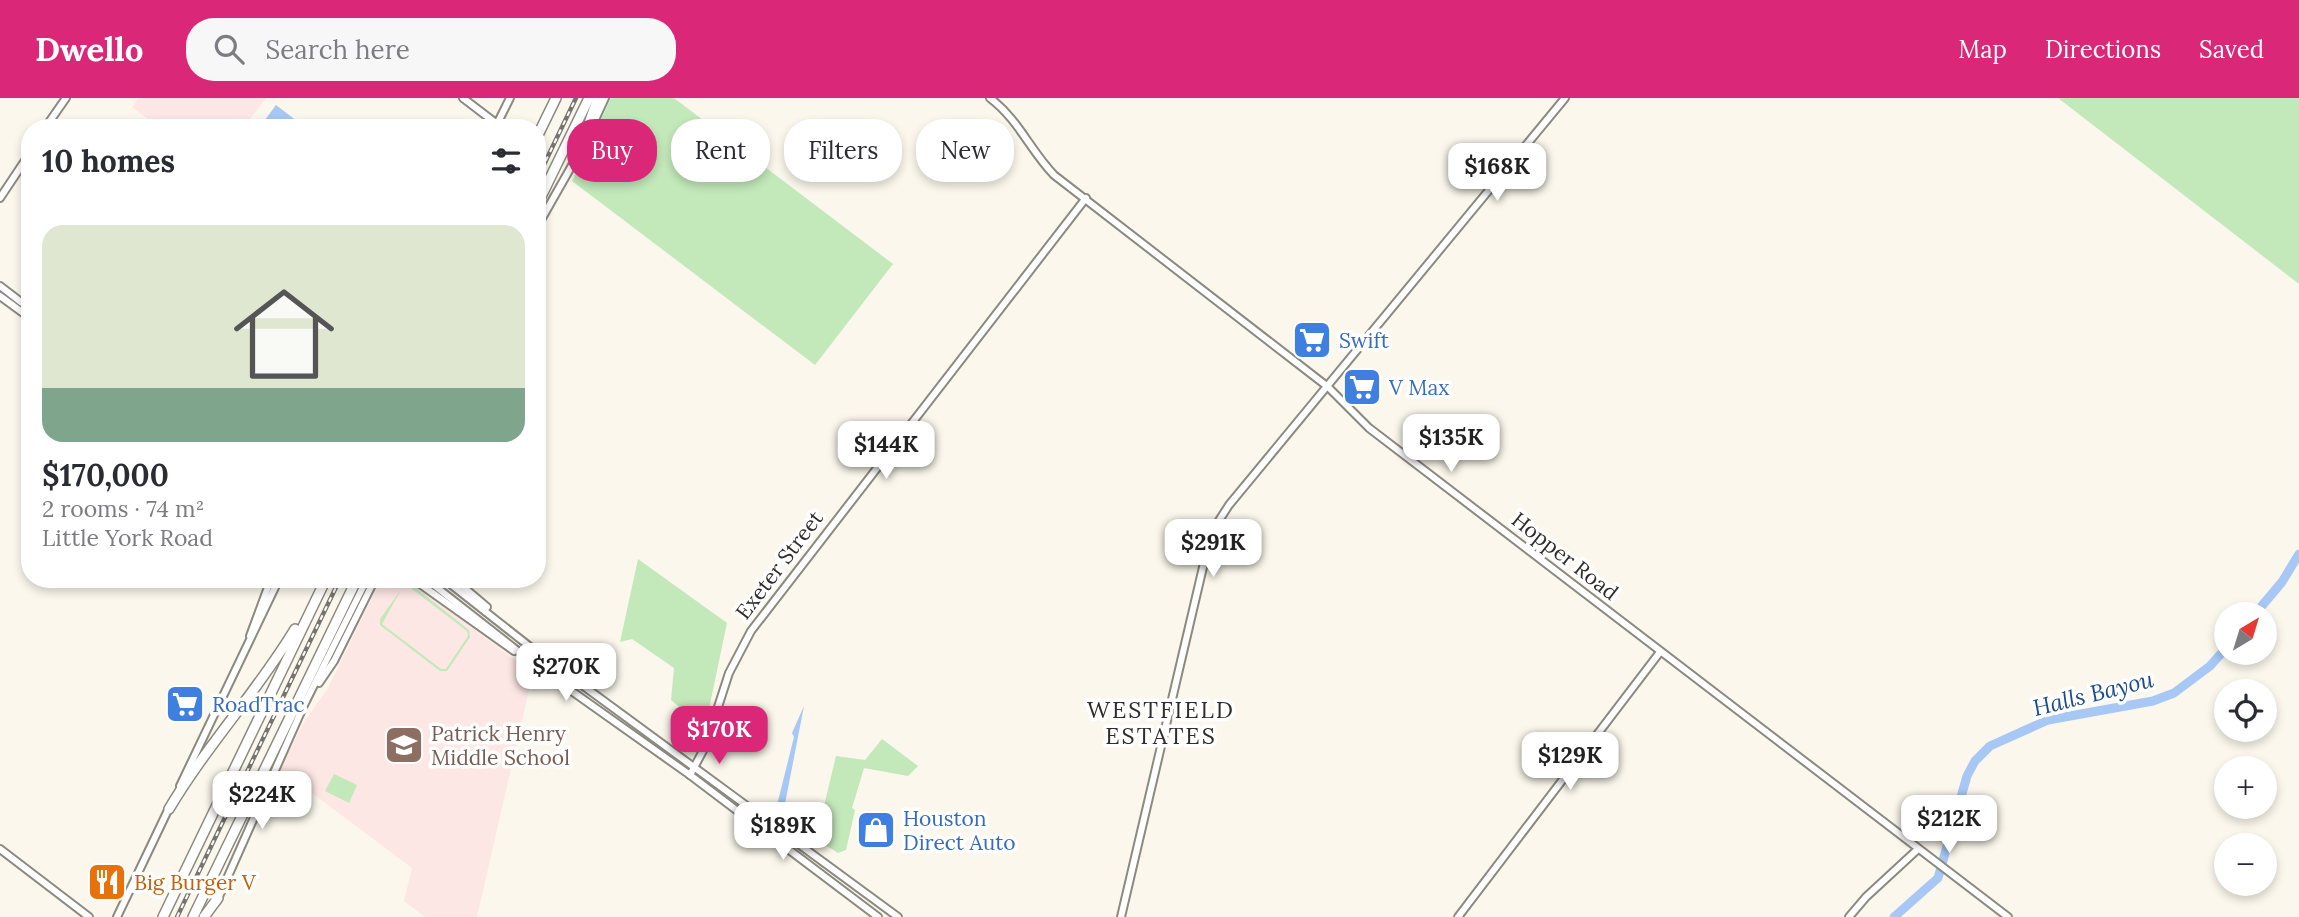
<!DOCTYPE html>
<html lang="en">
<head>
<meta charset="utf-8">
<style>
  :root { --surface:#fff; --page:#f7f7f7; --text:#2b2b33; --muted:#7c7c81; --line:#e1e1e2; --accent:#db2777 }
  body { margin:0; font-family:Lora,serif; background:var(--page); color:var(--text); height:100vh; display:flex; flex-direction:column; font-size:26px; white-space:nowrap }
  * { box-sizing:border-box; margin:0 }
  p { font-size:23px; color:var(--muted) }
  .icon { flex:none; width:38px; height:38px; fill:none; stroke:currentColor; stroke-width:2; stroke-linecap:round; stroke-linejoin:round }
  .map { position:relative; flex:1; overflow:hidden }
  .details { position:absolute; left:21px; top:21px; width:525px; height:469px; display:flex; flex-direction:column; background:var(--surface); border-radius:28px; box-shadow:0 4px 10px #0003 }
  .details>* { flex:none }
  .guide { position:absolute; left:567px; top:21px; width:665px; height:63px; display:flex; gap:14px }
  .needle { width:46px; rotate:38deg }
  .fabs { position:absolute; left:2214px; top:504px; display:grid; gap:14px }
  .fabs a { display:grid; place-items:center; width:63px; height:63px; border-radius:50%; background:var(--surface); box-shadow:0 4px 10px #0003; font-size:35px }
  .price { position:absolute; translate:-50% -60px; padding:0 16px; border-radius:14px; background:#fff; color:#222; font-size:23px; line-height:46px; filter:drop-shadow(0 2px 4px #0008) }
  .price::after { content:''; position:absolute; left:50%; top:42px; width:21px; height:16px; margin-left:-10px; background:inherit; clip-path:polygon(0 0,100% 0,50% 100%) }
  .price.current { background:var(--accent); color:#fff }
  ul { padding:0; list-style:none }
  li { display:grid; align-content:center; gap:14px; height:371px; padding:0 21px }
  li+li { border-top:2px solid var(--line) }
  li span { display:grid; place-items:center; height:217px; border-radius:21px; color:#555 }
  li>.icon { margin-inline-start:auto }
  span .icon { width:126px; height:126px; fill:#fffc; stroke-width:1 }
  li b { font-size:30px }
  h2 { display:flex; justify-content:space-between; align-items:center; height:84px; padding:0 21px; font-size:30px }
  .pill { padding:0 24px; border-radius:28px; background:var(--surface); box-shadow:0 4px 10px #0003; font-size:24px; line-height:63px }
  .pill.current { background:var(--accent); color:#fff }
  header { display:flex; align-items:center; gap:42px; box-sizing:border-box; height:98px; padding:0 35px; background:var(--accent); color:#fff }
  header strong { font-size:33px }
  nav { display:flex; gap:38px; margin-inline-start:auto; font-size:24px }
  .search { width:490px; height:63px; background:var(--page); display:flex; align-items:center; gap:18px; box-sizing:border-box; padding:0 24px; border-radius:28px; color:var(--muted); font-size:26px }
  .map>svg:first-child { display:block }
  .education { fill:#fde7e5 }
  .green { fill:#c3e8ba; fill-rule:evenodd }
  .water { fill:#a7c7f5 }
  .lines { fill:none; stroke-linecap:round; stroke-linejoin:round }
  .river { stroke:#a7c7f5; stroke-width:9 }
  .secondary-casing { stroke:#8c897f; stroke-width:10 }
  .highway-casing { stroke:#8c897f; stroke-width:12 }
  .secondary { stroke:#fff; stroke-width:6 }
  .highway { stroke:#fff; stroke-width:9 }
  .rail-casing { stroke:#76746e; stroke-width:4.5 }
  .rail { stroke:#fff; stroke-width:2; stroke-dasharray:5; stroke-linecap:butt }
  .labels { text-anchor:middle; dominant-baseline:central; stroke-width:7; stroke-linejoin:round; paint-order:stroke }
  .shop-label { font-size:21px; fill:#366cbe; stroke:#fff; text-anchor:start }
  .street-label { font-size:21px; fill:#2e2d29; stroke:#fff }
  .education-label { font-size:21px; fill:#785e54; stroke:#fff; text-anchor:start }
  .food-label { font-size:21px; fill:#c56008; stroke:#fff; text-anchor:start }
  .water-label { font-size:23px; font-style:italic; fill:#1b4b8d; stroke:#fff }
  .neighbourhood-label { font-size:23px; letter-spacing:2px; fill:#2e2d29; stroke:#fff }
</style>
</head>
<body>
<header>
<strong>Dwello</strong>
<div class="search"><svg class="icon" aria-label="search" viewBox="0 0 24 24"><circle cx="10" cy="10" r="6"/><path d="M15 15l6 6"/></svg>Search here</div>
<nav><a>Map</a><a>Directions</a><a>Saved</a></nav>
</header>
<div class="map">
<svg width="2299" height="819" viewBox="0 0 2299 819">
  <rect width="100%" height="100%" fill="#fbf7ec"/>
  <g class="education">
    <polygon points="139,0 266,0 243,30 160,30 132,9"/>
    <polygon points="381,481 391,481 400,486 406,481 533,575 477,819 425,819 404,803 412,770 280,671 304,624 328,590"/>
  </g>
  <g class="green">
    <polygon points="611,0 674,0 893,166 815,267 572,83"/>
    <polygon points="2058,0 2299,0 2299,186"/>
    <polygon points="638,461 727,525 706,625 695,622 671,602 674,570 632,541 620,544"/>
    <path d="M405,486L412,487L469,532L470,539L447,573H440L380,527V521ZM408,488L467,533L468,538L446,571H441L382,526L402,490Z"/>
    <polygon points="882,641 918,668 908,678 864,670 852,710 855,712 846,752 838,755 816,741 836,658 865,662"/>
    <polygon points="334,676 357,687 349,705 325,693"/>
  </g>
  <g class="water">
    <polygon points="276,7 306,30 259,30"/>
    <polygon points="804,608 783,716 779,719 775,715 794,639 792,635"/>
  </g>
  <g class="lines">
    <g class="river">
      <polyline points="2255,516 2282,484 2299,456"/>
      <polyline points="1894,819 1938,780 1967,678 1975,663 1990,648 2048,622 2153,603 2174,595 2210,568 2226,550"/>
    </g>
    <g class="secondary-casing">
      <g id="secondary">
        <polyline points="463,0 497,26"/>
        <path d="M990,0C1018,21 1030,52 1054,77L1328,289L1369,330L2008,819"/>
        <polyline points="593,26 605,0"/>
        <polyline points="496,28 510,0"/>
        <polyline points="45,30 66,0"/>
        <polyline points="0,100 30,55"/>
        <polyline points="537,129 579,55"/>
        <polyline points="0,188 30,211"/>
        <polyline points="0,198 30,220"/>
        <polyline points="413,481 514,553"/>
        <polyline points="426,481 542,572 690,677 878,819"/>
        <polyline points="444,481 529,548 898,819"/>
        <polyline points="454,481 487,509"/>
        <polyline points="250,538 271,481"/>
        <polyline points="319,585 334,563 375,481"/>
        <polyline points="690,677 705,649 729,575 751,533 1086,100"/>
        <polyline points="180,688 279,481"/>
        <polyline points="0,751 89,819"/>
        <polyline points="217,803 304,607 367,481"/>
        <polyline points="117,819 169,710"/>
        <polyline points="1121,819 1211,435 1229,407 1565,0"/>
        <polyline points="1458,819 1660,554"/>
        <polyline points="1849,819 1866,799 1918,751"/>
      </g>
    </g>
    <g class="highway-casing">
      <g id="highway">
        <polyline points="537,39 556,0"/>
        <polyline points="578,56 598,0"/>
        <polyline points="537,107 589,0"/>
        <path d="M169,711C207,647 257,594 295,531"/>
        <polyline points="163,819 326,481"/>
        <polyline points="193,819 357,481"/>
        <polyline points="204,819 218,800"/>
      </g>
    </g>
    <use href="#secondary" class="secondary"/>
    <use href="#highway" class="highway"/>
    <g class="rail-casing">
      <g id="rail">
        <polyline points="537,81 576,0"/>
        <polyline points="177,819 340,481"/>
      </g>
    </g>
    <use href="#rail" class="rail"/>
  </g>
  <defs>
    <g id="supermarket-square" transform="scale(2.0125)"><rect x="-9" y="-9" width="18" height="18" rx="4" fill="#3f7fe0" stroke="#fff"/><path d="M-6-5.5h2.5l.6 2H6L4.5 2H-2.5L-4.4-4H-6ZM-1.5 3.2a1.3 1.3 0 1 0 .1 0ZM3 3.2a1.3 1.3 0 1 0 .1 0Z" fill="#fff"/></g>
    <g id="school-square" transform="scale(2.0125)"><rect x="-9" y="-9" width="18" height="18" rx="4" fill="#8d6e63" stroke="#fff"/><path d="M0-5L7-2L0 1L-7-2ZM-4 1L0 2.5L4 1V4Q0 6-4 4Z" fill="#fff"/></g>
    <g id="shop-square" transform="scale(2.0125)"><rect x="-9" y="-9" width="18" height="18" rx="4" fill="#3f7fe0" stroke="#fff"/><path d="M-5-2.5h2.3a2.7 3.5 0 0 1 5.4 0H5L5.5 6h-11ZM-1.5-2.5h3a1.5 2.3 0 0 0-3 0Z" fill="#fff"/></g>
    <g id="restaurant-square" transform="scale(2.0125)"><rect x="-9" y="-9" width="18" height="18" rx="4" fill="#e8710a" stroke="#fff"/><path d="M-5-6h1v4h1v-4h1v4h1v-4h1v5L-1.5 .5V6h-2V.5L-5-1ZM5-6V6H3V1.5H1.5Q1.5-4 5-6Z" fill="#fff"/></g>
  </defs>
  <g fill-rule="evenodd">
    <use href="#supermarket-square" x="1312" y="242"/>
    <use href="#supermarket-square" x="1362" y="289"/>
    <use href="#supermarket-square" x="185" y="606"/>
    <use href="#school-square" x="404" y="647"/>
    <use href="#shop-square" x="876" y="732"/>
    <use href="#restaurant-square" x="107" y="784"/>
  </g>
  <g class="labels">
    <g class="shop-label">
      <text x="1339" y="242">Swift</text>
      <text x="1389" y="289">V Max</text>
      <text x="212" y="606">RoadTrac</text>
      <text x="903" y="720">Houston<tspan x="903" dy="24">Direct Auto</tspan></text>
    </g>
    <g class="street-label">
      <text transform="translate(1565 458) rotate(38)">Hopper Road</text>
      <text transform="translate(779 467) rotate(-53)">Exeter Street</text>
    </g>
    <g class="education-label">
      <text x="431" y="635">Patrick Henry<tspan x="431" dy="24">Middle School</tspan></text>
    </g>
    <g class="food-label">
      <text x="134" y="784">Big Burger V</text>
    </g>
    <g class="water-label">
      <text transform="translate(2093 595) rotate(-14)">Halls Bayou</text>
    </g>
    <g class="neighbourhood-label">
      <text x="1161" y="611">WESTFIELD<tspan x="1161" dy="26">ESTATES</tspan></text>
    </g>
  </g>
</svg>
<div class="fabs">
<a><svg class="needle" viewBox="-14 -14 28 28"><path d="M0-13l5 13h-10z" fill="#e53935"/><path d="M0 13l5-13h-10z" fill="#7c7c81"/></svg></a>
<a><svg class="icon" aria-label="locate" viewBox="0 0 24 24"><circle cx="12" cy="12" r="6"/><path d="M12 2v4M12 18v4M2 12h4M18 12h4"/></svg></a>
<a>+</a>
<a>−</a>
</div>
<b class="price" style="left:1497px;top:105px">$168K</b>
<b class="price" style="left:1451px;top:376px">$135K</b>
<b class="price" style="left:886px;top:383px">$144K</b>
<b class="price" style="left:1213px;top:481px">$291K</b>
<b class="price" style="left:566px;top:605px">$270K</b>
<b class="price current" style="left:719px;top:668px">$170K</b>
<b class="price" style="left:1570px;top:694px">$129K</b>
<b class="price" style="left:262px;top:733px">$224K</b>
<b class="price" style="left:1949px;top:757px">$212K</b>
<b class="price" style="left:783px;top:764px">$189K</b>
<div class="guide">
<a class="pill current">Buy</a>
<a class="pill">Rent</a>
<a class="pill">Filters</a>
<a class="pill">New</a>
</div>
<section class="details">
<h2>10 homes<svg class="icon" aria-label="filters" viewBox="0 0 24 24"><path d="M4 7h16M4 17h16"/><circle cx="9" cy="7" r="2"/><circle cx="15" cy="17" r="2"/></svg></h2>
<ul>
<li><span style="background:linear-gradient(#dfe7d0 75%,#7fa58c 0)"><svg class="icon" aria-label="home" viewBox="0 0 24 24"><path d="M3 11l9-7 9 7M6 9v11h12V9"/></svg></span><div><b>$170,000</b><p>2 rooms · 74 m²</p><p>Little York Road</p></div></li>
</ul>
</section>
</div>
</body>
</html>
